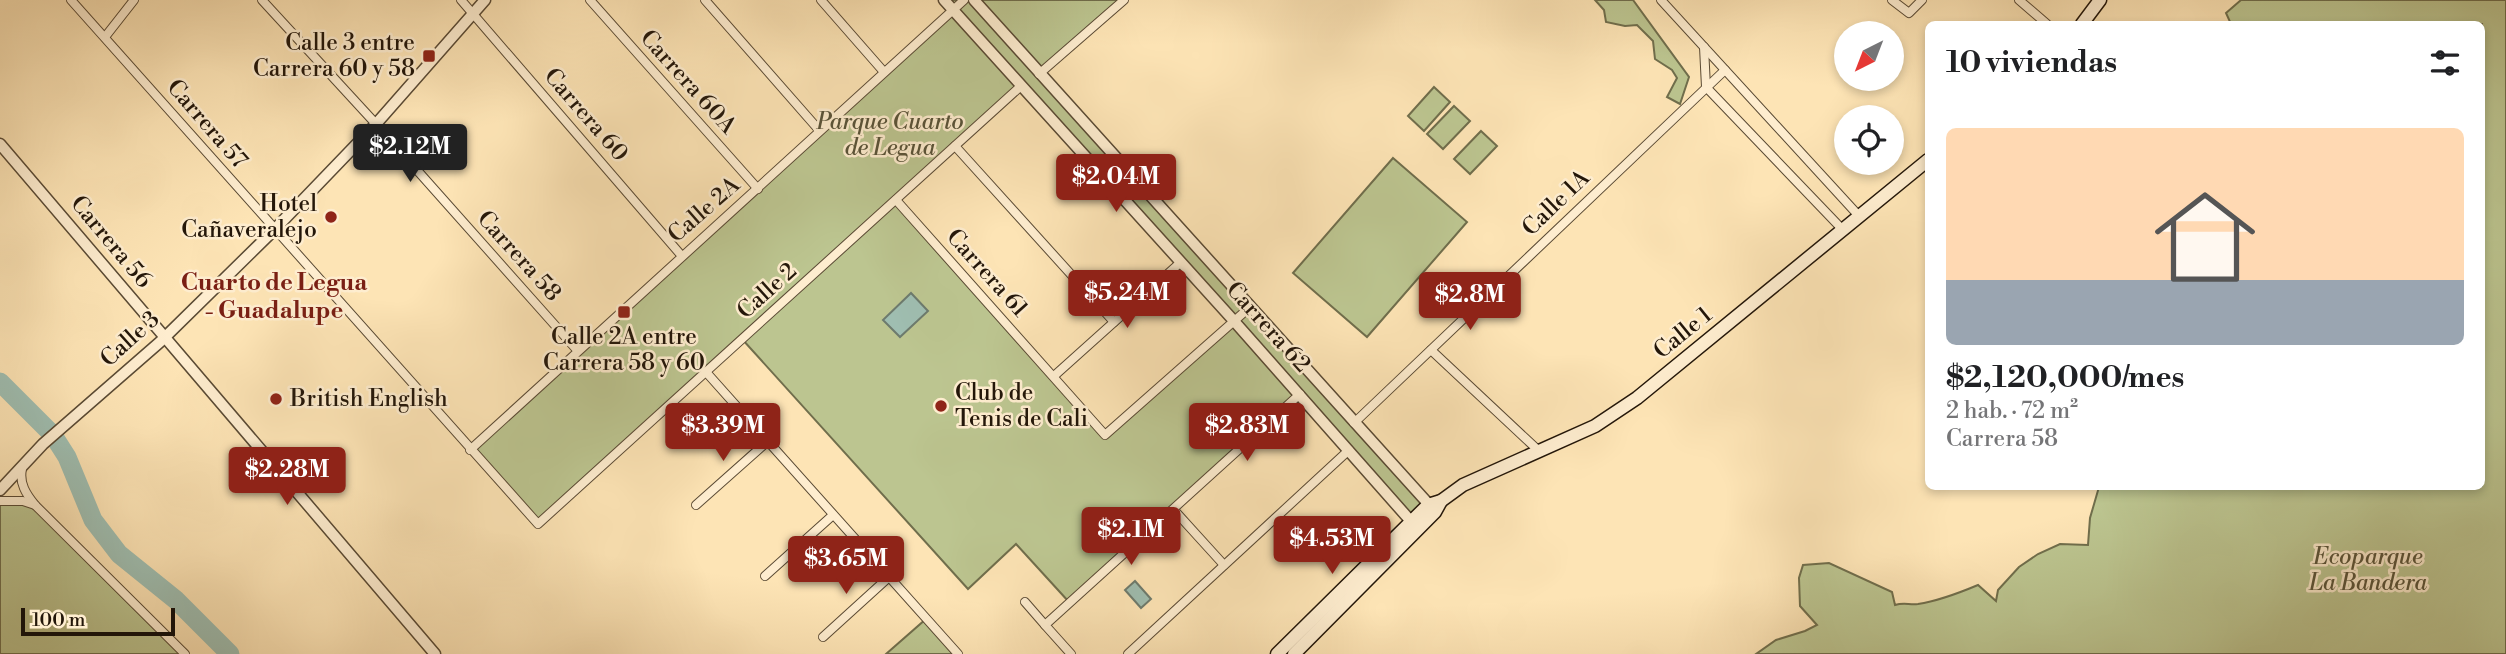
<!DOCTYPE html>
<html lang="es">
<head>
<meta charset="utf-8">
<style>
  :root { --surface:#fff; --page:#f6f6f6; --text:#202124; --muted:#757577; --accent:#8f2418 }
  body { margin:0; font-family:"Libre Bodoni",serif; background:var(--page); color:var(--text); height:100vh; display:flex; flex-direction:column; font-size:26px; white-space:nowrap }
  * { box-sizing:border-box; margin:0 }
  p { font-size:23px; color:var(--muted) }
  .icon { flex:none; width:38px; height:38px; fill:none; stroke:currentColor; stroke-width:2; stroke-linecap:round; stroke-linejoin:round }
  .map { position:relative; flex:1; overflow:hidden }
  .drawer { position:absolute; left:1925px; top:21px; width:560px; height:469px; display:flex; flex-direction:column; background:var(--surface); border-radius:10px; box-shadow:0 4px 10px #0003 }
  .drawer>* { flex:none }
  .needle { width:46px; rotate:222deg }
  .controls { position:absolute; left:1834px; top:21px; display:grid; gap:14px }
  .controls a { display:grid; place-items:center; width:70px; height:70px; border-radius:50%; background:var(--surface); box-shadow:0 4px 10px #0003; font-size:35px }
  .scale { position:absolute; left:21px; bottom:18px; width:154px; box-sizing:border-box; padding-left:7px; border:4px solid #231609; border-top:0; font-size:19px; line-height:24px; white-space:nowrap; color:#231609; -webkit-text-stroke:5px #feedcf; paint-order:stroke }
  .price { position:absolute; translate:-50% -60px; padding:0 16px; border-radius:7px; background:var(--accent); color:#fff; font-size:23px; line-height:46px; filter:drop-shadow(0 2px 4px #0008) }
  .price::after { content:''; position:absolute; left:50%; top:42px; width:21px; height:16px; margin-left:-10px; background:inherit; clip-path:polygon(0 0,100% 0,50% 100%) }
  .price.selected { background:#222; color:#fff }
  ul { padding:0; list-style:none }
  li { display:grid; align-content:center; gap:14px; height:371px; padding:0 21px }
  li span { display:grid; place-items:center; height:217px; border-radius:10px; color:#555 }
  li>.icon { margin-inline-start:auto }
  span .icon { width:126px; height:126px; fill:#fffc; stroke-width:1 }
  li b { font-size:30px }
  h2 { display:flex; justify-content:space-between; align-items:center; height:84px; padding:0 21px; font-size:30px }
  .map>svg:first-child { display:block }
  .green { fill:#bcc590; stroke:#706e4c; stroke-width:2; fill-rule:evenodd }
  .water { fill:#9fbeb1; stroke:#6d7b6e; stroke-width:2 }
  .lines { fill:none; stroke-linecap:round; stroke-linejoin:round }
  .river { stroke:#9fbeb1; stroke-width:19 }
  .minor-casing { stroke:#5a4a34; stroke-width:10 }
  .tertiary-casing { stroke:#5a4a34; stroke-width:13 }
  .secondary-casing { stroke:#231609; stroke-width:15 }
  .minor { stroke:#feedcf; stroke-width:8 }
  .tertiary { stroke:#feedcf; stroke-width:10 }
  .secondary { stroke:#feedcf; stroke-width:12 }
  .poi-dot { fill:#8f2418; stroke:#feedcf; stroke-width:2.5 }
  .labels { text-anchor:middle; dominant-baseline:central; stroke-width:5; stroke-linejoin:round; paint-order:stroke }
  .poi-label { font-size:23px; fill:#231609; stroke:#feedcf; text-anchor:end }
  .street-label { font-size:23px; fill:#231609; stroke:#feedcf }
  .park-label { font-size:23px; font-style:italic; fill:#595338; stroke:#feedcf }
  .neighbourhood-label { font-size:24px; font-weight:bold; fill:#7a1f14; stroke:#feedcf }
</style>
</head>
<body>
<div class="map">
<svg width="2506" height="654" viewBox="0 0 2506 654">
  <rect width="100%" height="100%" fill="#fde4b5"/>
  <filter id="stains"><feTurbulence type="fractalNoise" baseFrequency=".00286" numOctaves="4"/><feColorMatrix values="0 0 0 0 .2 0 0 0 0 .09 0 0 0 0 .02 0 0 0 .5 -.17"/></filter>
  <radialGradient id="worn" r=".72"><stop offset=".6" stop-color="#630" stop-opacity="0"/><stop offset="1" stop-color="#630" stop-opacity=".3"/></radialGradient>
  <g class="green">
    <path d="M944,0H1124L1040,73L1428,505L1411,521L1300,395L1069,602L1016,544L968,589L742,339L538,524L470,450L952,10ZM1021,86L1234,321L1106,435L896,200Z"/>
    <polygon points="1595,0 1633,0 1689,77 1680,104 1667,97 1677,78 1672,70 1655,59 1653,41 1637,25 1625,26 1606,22 1604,10"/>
    <path d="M2241,0H2506V654H1756L1776,640L1805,631L1817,625L1800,606L1799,578L1803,565L1829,563L1892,592L1895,605C1904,602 1909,605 1918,604C1938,601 1959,593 1978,585L1996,601L1998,590L2019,567L2038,554L2060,544L2088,545L2090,518L2099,487L2482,486V24H2231L2226,13Z"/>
    <polygon points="1434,87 1450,102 1424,131 1408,116"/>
    <polygon points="1454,106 1470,121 1443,149 1427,134"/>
    <polygon points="1481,131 1497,146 1470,174 1454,159"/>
    <polygon points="1393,158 1467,222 1367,337 1293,273"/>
    <polygon points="0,501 35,505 185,654 0,654"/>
    <polygon points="926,619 958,654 886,654"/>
  </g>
  <g class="water">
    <polygon points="911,293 928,311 900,337 883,320"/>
    <polygon points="1135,581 1151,599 1141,608 1125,590"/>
  </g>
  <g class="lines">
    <polyline class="river" points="0,382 53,435 67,457 93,520 119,554 176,600 230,654"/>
    <g class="minor-casing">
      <g id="minor">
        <polyline points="71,0 538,524 1021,86"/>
        <polyline points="262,0 376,124 577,350"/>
        <polyline points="461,0 681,255"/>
        <polyline points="590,0 758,189"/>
        <polyline points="705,0 819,130"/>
        <polyline points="821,0 884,72"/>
        <polyline points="1661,0 1859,216"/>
        <polyline points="1892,0 1909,13 1922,0"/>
        <polyline points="2019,0 2047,24"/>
        <polyline points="105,37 134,0"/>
        <polyline points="1704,47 1706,87 1842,229"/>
        <polyline points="1039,74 1124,0"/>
        <polyline points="955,146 1114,322"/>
        <polyline points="896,200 1105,435 1250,307"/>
        <polyline points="1431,350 1540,452"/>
        <polyline points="706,372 958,654"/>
        <polyline points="1054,376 1181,262"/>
        <polyline points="1354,423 1725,70"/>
        <polyline points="470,450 964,0"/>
        <path d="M22,469C19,483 26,494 35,505L185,654"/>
        <polyline points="0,501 23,501 35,505"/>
        <polyline points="696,505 768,441"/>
        <polyline points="1174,510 1224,565"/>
        <polyline points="765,576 833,515"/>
        <polyline points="1025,602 1045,625"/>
        <polyline points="823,637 889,577"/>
        <polyline points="1071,654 1045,625 1300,394"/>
        <polyline points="1128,654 1349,450"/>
      </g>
    </g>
    <g class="tertiary-casing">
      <g id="tertiary">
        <polyline points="944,0 1234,321 1416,527"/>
        <polyline points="974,0 1434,510"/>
        <polyline points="0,144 435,654"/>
        <polyline points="0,490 43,444 160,342 274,230 376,124 485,0"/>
      </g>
    </g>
    <g class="secondary-casing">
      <g id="secondary">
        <polyline points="2082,24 2100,0"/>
        <polyline points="1277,654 1428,505 1441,501 1463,485 1595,426 1637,398 1928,160"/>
        <polyline points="1294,654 1435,512 1441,501"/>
      </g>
    </g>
    <use href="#minor" class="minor"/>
    <use href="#tertiary" class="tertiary"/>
    <use href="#secondary" class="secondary"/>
  </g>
  <g class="poi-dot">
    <rect x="422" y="49" width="14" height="14" rx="3.5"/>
    <circle cx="331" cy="217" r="7"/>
    <rect x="617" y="305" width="14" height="14" rx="3.5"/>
    <circle cx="276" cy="399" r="7"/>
    <circle cx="941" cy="406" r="7"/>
  </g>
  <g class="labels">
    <g class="poi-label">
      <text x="415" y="43">Calle 3 entre<tspan x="415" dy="26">Carrera 60 y 58</tspan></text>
      <text x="317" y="204">Hotel<tspan x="317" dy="26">Cañaveralejo</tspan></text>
      <text x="624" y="337" text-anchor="middle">Calle 2A entre<tspan x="624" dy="26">Carrera 58 y 60</tspan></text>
      <text x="955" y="393" text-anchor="start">Club de<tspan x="955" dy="26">Tenis de Cali</tspan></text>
      <text x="290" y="399" text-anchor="start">British English</text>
    </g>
    <g class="street-label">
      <text transform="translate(688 82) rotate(48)">Carrera 60A</text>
      <text transform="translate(586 115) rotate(49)">Carrera 60</text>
      <text transform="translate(207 124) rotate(49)">Carrera 57</text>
      <text transform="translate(1556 203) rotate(-44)">Calle 1A</text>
      <text transform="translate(704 210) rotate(-41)">Calle 2A</text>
      <text transform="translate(111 242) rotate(50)">Carrera 56</text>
      <text transform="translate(519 256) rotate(48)">Carrera 58</text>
      <text transform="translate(987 273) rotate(48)">Carrera 61</text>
      <text transform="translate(767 291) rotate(-42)">Calle 2</text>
      <text transform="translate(1268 327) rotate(48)">Carrera 62</text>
      <text transform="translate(1683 333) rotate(-39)">Calle 1</text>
      <text transform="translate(130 339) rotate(-42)">Calle 3</text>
    </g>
    <g class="park-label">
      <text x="890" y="122">Parque Cuarto<tspan x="890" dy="26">de Legua</tspan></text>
      <text x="2368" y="557">Ecoparque<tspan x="2368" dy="26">La Bandera</tspan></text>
    </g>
    <g class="neighbourhood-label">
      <text x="274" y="283">Cuarto de Legua<tspan x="274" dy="28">- Guadalupe</tspan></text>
    </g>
  </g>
  <rect width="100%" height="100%" filter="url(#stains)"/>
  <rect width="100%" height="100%" fill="url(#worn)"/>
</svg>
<div class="controls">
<a><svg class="needle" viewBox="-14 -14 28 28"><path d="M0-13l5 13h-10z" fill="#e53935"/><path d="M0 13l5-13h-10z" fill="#757577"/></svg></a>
<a><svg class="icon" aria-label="locate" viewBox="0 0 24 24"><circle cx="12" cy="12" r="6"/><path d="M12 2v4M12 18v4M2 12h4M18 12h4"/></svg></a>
</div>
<div class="scale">100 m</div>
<b class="price selected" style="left:410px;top:184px">$2.12M</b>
<b class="price" style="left:1116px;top:214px">$2.04M</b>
<b class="price" style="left:1127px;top:330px">$5.24M</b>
<b class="price" style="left:1470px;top:332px">$2.8M</b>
<b class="price" style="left:723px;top:463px">$3.39M</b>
<b class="price" style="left:1247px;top:463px">$2.83M</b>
<b class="price" style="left:287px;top:507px">$2.28M</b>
<b class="price" style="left:1131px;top:567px">$2.1M</b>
<b class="price" style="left:1332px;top:576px">$4.53M</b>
<b class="price" style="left:846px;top:596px">$3.65M</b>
<section class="drawer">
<h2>10 viviendas<svg class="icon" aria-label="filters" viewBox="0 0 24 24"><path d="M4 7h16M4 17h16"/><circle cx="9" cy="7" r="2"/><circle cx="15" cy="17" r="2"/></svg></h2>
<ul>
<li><span style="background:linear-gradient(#ffd9b3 70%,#9aa5b1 0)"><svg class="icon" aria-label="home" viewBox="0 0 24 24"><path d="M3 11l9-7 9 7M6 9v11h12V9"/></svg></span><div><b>$2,120,000/mes</b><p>2 hab. · 72 m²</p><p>Carrera 58</p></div></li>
</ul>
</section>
</div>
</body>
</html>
